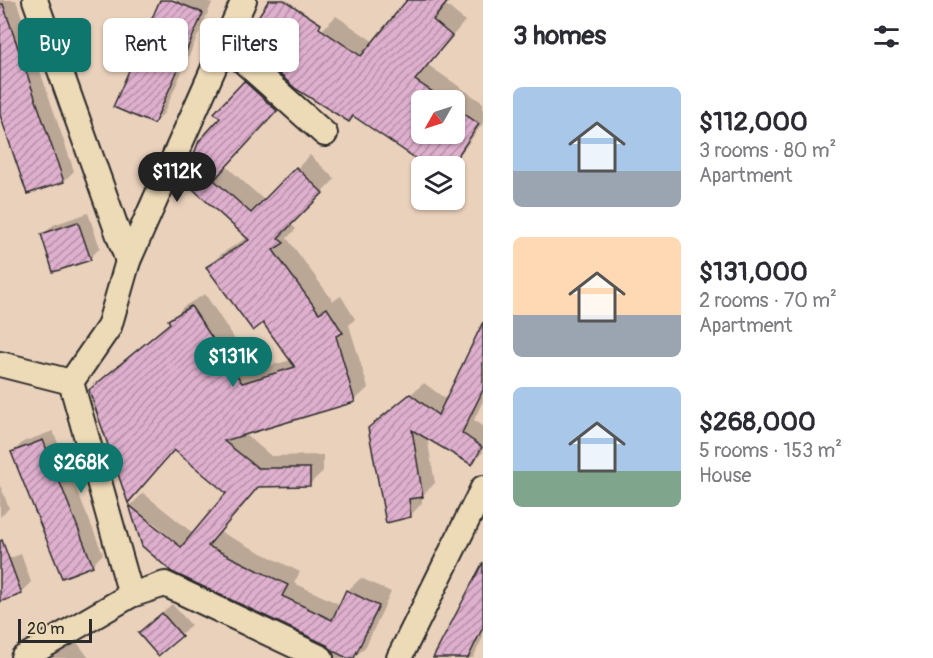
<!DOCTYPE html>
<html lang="en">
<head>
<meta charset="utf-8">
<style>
  :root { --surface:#fff; --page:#f7f7f7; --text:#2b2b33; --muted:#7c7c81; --accent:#0f766e }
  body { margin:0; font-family:Pangolin,sans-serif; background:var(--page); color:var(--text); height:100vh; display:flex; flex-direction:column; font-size:22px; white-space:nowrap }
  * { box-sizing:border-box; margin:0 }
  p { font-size:20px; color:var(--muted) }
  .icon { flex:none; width:33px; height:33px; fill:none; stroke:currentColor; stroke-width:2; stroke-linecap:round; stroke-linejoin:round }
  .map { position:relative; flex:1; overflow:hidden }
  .details { display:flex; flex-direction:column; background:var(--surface); width:450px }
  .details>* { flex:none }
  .banner { position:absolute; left:18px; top:18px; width:375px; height:54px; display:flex; gap:12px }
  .needle { width:39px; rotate:231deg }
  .buttons { position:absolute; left:411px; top:90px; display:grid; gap:12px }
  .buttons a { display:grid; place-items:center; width:54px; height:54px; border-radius:9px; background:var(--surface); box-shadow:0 2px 4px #0004; font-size:30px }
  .scale { position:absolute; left:18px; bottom:15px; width:74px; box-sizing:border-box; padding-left:6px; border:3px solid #2b2b2b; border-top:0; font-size:16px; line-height:21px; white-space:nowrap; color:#2b2b2b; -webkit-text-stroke:4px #eddab7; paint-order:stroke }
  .price { position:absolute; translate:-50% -51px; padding:0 14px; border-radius:21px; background:var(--accent); color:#fff; font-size:20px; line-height:39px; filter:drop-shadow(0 2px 3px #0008) }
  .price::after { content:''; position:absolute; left:50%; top:36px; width:18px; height:14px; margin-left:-9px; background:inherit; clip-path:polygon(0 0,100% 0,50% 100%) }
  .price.current { background:#222; color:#fff }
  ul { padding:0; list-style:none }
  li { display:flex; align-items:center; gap:18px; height:150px; padding:0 30px }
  li span { display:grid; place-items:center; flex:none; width:168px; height:120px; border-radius:9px; color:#555 }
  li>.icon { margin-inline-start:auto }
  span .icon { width:72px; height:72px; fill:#fffc; stroke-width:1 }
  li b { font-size:26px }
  h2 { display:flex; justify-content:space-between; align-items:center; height:72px; padding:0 30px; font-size:26px }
  .pill { padding:0 21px; border-radius:9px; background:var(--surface); box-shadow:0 2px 4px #0004; font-size:21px; line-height:54px }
  .pill.current { background:var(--accent); color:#fff }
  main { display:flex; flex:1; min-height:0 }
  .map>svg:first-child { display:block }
  .shadow { fill:#0003; fill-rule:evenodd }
  .building { fill:url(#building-hatch); stroke:#2b2b2b; stroke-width:1.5 }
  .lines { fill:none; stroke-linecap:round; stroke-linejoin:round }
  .minor-casing { stroke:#2b2b2b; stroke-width:28 }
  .minor { stroke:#eddab7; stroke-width:24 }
</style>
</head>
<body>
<main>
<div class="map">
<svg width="483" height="658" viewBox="0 0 483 658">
  <defs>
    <pattern id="building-hatch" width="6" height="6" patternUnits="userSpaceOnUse" patternTransform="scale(1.5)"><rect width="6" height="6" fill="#dfafce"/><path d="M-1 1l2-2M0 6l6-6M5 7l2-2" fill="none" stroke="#b58fa7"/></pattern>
  </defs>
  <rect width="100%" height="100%" fill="#ead1bc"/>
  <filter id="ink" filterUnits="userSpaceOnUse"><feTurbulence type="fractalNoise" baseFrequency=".0167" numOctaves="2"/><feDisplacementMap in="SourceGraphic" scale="12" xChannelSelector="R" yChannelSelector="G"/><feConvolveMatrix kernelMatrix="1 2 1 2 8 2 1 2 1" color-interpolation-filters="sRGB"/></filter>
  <g filter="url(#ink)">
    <g class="shadow">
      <polygon points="0,0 16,0 74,171 64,181 28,192 0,109"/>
      <polygon points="161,0 205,0 212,3 164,113 154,123"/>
      <path d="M409,0H450L446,5L465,21L428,65L483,103V123L452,166H429L354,115L349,121L322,30L336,16L374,42ZM422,100H454V134H422Z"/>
      <path d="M258,68L289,96L226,166L265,201L310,155L335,179L291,224L296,229L287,238L333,301L341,296L355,319L349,325L368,388L354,401L244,433L271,456L323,455V471L310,484L260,485L220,532L300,572L294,583L341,605L347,591L361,578L391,592L366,646L354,658H335L334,650L328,644L143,545L131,505L143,493L194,534L228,493L175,449L129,501L91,390L171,322L183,307L205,294L255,370L291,360L263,321L208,268L221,254L248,237L186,180L222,118L216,113ZM153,522L187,551L185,553L153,526Z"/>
      <polygon points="88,213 100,248 90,258 43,235 53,225"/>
      <polygon points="483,325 483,401 474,420 483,427 483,452 472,463 427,437 435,483 422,496 422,503 410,516 370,429 424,383 447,400"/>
      <polygon points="53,431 103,554 93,564 62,576 13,452 23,442"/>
      <polygon points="0,485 9,508 0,517"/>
      <polygon points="21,554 31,582 21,592 0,601 0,562"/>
      <polygon points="483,566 483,637 473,658 436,658"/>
      <polygon points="172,604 191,625 158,654 150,623"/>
      <polygon points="76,641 89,658 48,658 51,655"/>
    </g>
    <g class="building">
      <polygon points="160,0 172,0 203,13 154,124 113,107"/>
      <polygon points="269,0 284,0 321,24 319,28 361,56 407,0 449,0 433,20 452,36 415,80 445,100 422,100 422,134 454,134 454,107 479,124 451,166 427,166 353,116 349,122 296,89 263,59 266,55 243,40"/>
      <polygon points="0,4 3,4 64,182 27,194 0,115"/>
      <polygon points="244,81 277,111 214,180 251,213 296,167 323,193 278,238 284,243 273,250 319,313 327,308 343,333 336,336 355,402 224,441 258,468 310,468 310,486 258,487 208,546 288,585 282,596 332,620 346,590 379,606 354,658 347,658 333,651 327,645 172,572 142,546 129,505 181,547 226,493 174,450 128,503 89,390 170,323 168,320 191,306 242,383 295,367 263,323 253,331 206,267 249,240 184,181 199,141 220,118 214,113"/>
      <polygon points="78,222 91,260 53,272 41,234"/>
      <polygon points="483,322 483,390 462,433 482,447 472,465 412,430 423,497 409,499 411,517 386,523 368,428 410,394 438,415"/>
      <polygon points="43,440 93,566 62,578 11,452"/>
      <polygon points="2,540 22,594 0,602 0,541"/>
      <polygon points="483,562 483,627 468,658 433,658"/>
      <polygon points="162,613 182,636 158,656 138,633"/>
    </g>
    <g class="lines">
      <g class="minor-casing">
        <g id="minor">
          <polyline points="35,0 128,261"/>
          <polyline points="224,44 325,134"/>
          <polyline points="0,364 71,382"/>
          <polyline points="71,382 109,327 128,261 244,0"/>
          <polyline points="71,382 131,595"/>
          <polyline points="23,658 131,595 165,584 321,658"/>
          <polyline points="399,658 483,488"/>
        </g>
      </g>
      <use href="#minor" class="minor"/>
    </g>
  </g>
</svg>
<div class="buttons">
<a><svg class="needle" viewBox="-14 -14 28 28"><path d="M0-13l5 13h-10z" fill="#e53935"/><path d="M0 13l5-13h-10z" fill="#7c7c81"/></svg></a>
<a><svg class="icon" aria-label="layers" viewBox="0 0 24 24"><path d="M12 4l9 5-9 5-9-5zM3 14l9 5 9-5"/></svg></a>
</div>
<div class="scale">20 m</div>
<b class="price current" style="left:177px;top:203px">$112K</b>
<b class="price" style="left:233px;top:388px">$131K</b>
<b class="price" style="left:81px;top:494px">$268K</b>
<div class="banner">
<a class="pill current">Buy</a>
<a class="pill">Rent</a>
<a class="pill">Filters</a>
</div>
</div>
<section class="details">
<h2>3 homes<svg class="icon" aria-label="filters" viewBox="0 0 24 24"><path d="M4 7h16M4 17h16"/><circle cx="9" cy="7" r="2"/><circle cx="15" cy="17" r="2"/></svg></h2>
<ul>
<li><span style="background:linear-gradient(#a9c7e8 70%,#9aa5b1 0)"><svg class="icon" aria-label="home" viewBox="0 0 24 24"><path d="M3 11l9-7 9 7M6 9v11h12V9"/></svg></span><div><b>$112,000</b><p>3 rooms · 80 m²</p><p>Apartment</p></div></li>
<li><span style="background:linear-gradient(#ffd9b3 65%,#9aa5b1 0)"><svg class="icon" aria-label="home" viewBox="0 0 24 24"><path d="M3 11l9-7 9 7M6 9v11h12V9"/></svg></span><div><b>$131,000</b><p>2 rooms · 70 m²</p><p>Apartment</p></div></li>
<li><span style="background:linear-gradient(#a9c7e8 70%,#7fa58c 0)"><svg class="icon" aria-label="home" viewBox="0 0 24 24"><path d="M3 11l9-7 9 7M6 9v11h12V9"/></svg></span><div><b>$268,000</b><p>5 rooms · 153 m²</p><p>House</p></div></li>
</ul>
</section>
</main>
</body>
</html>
